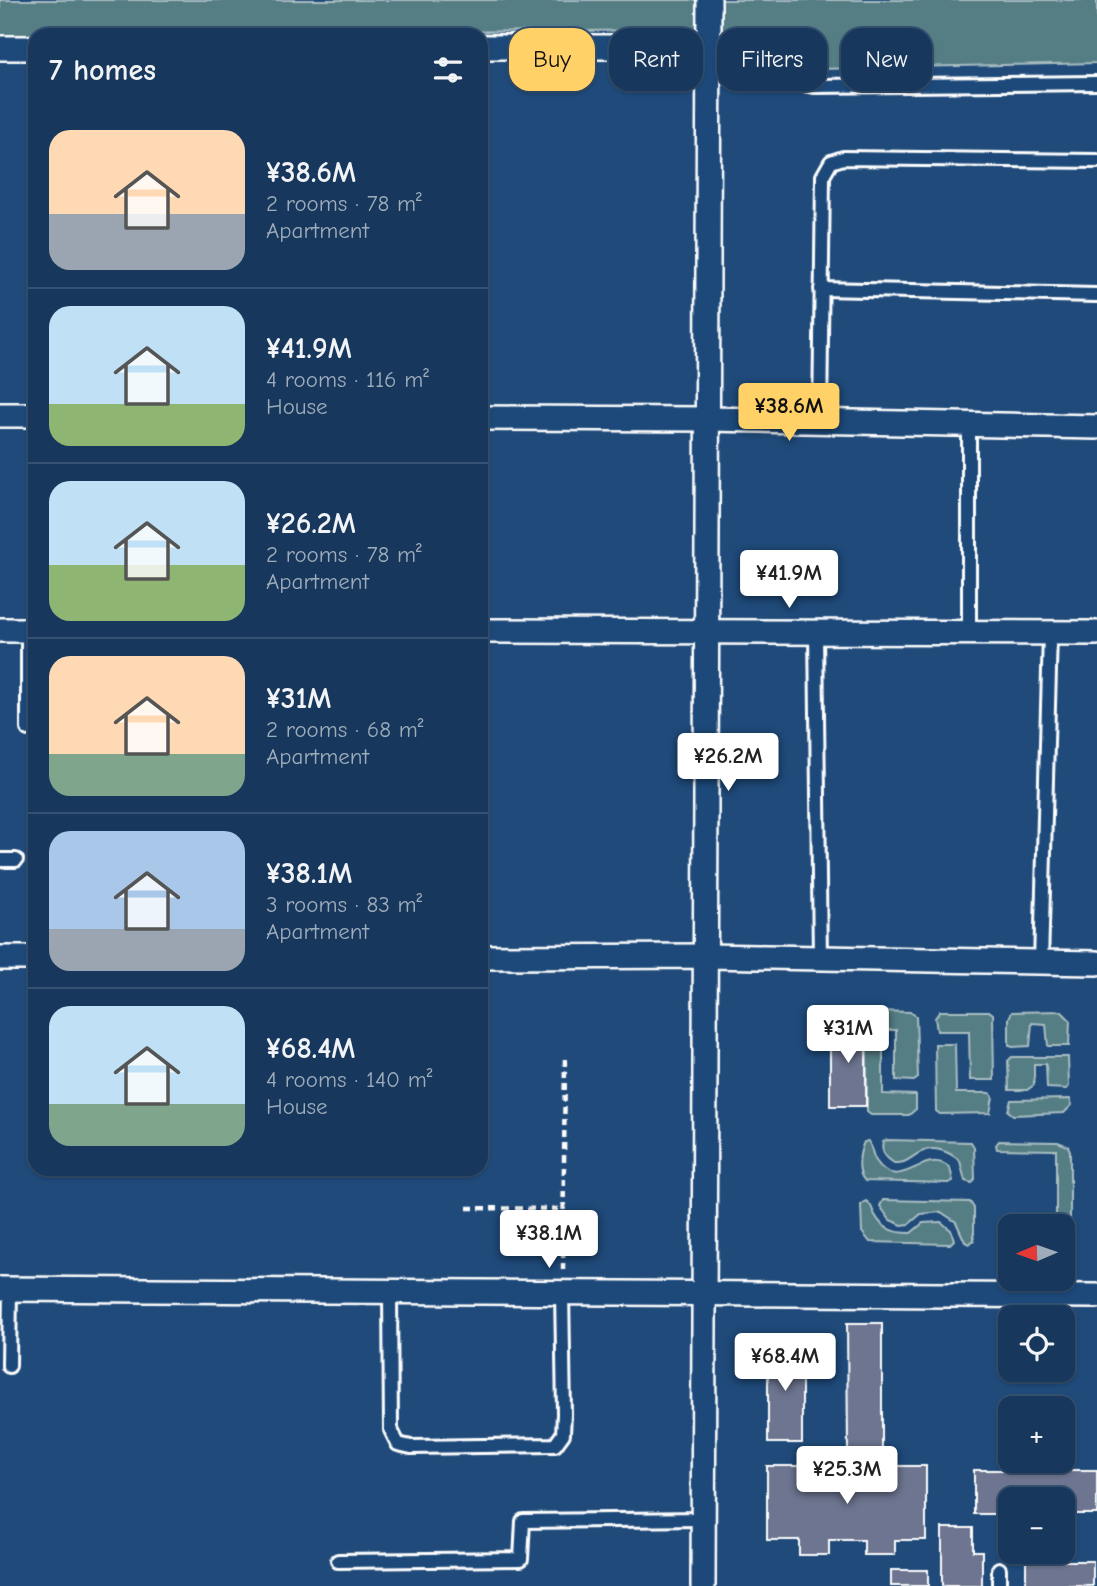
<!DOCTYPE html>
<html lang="en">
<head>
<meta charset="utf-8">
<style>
  :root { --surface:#17385c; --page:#244365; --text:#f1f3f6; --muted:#9eacbb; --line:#365272; --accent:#ffd166 }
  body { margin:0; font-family:"Comic Neue",sans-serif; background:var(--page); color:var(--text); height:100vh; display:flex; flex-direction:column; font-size:26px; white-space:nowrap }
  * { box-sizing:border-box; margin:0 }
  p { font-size:23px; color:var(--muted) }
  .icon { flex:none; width:38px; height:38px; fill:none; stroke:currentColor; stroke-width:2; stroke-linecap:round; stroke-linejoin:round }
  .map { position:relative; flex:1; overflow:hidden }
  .sheet { position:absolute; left:28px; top:28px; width:460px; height:1148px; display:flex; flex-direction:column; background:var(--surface); border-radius:21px; box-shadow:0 2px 5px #0004,0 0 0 2px var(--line) }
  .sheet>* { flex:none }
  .banner { position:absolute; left:509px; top:28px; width:481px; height:63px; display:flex; gap:14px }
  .needle { width:46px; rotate:268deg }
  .fabs { position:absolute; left:998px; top:1214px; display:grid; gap:14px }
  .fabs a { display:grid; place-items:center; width:77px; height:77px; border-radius:14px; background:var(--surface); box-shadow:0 2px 5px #0004,0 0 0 2px var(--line); font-size:35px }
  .price { position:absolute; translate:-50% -60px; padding:0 16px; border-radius:7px; background:#fff; color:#222; font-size:23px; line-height:46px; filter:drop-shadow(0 2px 4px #0008) }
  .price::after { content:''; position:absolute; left:50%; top:42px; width:21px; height:16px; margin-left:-10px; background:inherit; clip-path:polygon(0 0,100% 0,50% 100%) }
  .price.selected { background:var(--accent); color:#111 }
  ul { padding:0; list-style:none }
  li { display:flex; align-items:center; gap:21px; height:175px; padding:0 21px }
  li+li { border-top:2px solid var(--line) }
  li span { display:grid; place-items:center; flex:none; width:196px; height:140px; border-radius:21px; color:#555 }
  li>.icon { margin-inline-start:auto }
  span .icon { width:84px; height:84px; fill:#fffc; stroke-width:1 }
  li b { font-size:30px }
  h2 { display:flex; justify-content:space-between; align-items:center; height:84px; padding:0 21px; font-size:30px }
  .tag { padding:0 24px; border-radius:21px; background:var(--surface); box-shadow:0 2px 5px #0004,0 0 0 2px var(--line); font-size:24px; line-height:63px }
  .tag.selected { background:var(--accent); color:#111 }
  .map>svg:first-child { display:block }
  .green { fill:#547d84; stroke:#aabec2; stroke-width:2 }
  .building { fill:#6d7490; stroke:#fff; stroke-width:2 }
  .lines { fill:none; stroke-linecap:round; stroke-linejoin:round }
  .service-casing { stroke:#fff; stroke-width:18 }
  .minor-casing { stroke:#fff; stroke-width:28 }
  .path { stroke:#fff; stroke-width:4.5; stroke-dasharray:7 5; stroke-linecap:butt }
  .service { stroke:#1f4a7a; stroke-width:12 }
  .minor { stroke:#1f4a7a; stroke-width:23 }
</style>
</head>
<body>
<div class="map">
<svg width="1097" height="1586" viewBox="0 0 1097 1586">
  <rect width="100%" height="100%" fill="#1f4a7a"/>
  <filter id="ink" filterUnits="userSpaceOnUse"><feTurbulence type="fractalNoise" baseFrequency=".0143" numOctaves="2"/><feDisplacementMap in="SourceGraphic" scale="14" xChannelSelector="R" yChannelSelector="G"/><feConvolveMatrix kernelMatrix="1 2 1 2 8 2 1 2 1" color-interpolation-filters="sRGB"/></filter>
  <g filter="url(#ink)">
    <g class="green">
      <polygon points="0,0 1097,0 1097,63 818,69 722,50 696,30 0,35"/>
      <polygon points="876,1011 910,1012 916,1016 918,1078 914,1081 896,1080 896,1030 866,1030 870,1015"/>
      <polygon points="940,1011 989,1011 993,1014 994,1080 970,1080 969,1031 937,1031 935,1018"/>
      <polygon points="1061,1011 1070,1020 1069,1046 1048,1046 1046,1024 1032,1023 1030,1046 1012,1047 1009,1045 1009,1018 1012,1012"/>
      <polygon points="880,1043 883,1044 883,1094 916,1095 916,1109 909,1115 871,1115 867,1112 867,1046 869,1044"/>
      <polygon points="935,1044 955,1044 956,1093 990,1093 993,1097 990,1113 940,1114 936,1111"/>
      <polygon points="1012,1057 1068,1057 1069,1086 1067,1089 1047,1088 1046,1064 1034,1064 1034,1085 1027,1090 1009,1090 1008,1061"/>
      <polygon points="1070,1099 1072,1105 1064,1113 1013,1115 1008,1111 1011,1100"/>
      <path d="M887,1140L971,1142L974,1147L975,1179L972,1183L965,1181L960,1161C950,1152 934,1145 921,1152C910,1157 907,1164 894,1163C886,1158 880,1152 883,1142Z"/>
      <path d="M868,1141C872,1146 872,1155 876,1161C900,1196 924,1145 950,1168L953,1181L948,1183L865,1181C856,1172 859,1153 864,1142Z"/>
      <polygon points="999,1141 1058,1142 1068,1146 1070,1151 1070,1230 1069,1236 1064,1243 1062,1227 1056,1227 1056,1150 997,1149 996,1145"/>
      <polygon points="883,1200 970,1202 974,1208 974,1240 969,1244 965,1242 956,1222 941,1212 921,1214 909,1224 902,1225 890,1220 880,1206"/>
      <path d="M866,1201C873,1205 871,1209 875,1215C883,1230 895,1233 911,1233L923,1223L941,1222L951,1230L954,1240L950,1244L870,1242L862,1232L861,1205Z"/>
    </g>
    <g class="building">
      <polygon points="866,1023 866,1106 830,1106 830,1024"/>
      <polygon points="847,1323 882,1323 882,1452 848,1452"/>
      <rect x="768" y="1343" width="34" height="100"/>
      <polygon points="767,1466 926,1466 926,1540 895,1540 895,1555 864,1555 864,1540 829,1540 829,1555 799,1555 799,1540 767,1540"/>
      <polygon points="974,1470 1097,1470 1097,1514 1067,1514 1066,1504 1062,1504 1062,1500 1010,1500 1010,1504 1007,1504 1007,1514 974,1514"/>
      <polygon points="942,1528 973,1528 973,1551 982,1551 982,1586 942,1586"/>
      <rect x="1026" y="1561" width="67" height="25"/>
      <rect x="891" y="1570" width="37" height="16"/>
    </g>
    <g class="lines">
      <g class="service-casing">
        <g id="service">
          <polyline points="709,66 814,86 1097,83"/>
          <polyline points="821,289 1097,295"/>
          <polyline points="820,421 823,176 831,162 843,158 1097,161"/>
          <polyline points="969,424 969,632"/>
          <polyline points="28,630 28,729"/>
          <polyline points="816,632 820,958"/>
          <polyline points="0,860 16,860"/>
          <polyline points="1041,963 1050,633"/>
          <polyline points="390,1291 391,1430 398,1444 411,1447 555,1445 563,1434 564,1414 562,1292"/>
          <polyline points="9,1366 10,1289"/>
          <polyline points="338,1561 521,1559 523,1521 703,1519"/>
          <polyline points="999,1569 999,1586"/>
        </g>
      </g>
      <g class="minor-casing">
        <g id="minor">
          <polyline points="481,47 709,47"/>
          <polyline points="0,48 35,48"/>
          <polyline points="0,415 35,415"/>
          <polyline points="481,418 708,419 1097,427"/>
          <polyline points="0,630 35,630"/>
          <polyline points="481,631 1097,633"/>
          <polyline points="481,957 706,956 1097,963"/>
          <polyline points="0,958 35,958"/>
          <polyline points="0,1289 1097,1296"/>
          <polyline points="703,1586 709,0"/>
        </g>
      </g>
      <g class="path">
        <polyline points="467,1208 563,1209"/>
        <polyline points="563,1270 565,1055"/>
      </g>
      <use href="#service" class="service"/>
      <use href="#minor" class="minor"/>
    </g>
  </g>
</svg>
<div class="fabs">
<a><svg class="needle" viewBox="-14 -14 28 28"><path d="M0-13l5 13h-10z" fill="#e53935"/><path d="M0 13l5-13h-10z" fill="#9eacbb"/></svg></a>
<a><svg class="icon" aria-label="locate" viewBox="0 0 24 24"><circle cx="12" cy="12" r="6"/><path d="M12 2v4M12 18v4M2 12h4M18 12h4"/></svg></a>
<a>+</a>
<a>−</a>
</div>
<b class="price selected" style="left:789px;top:443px">¥38.6M</b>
<b class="price" style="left:789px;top:610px">¥41.9M</b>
<b class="price" style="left:728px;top:793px">¥26.2M</b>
<b class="price" style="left:848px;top:1065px">¥31M</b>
<b class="price" style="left:549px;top:1270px">¥38.1M</b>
<b class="price" style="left:785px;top:1393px">¥68.4M</b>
<b class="price" style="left:847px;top:1506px">¥25.3M</b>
<div class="banner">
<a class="tag selected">Buy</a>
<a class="tag">Rent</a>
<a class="tag">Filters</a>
<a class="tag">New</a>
</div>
<section class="sheet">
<h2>7 homes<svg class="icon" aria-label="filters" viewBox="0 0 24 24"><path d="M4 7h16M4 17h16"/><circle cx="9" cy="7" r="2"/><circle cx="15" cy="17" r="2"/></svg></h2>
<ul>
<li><span style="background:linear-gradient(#ffd9b3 60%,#9aa5b1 0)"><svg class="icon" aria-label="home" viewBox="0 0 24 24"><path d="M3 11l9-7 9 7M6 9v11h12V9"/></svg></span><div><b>¥38.6M</b><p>2 rooms · 78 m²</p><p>Apartment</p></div></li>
<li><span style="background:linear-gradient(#bfe0f5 70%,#8fb573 0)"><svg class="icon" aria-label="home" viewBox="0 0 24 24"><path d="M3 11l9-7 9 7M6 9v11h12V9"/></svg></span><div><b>¥41.9M</b><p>4 rooms · 116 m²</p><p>House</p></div></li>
<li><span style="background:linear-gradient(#bfe0f5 60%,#8fb573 0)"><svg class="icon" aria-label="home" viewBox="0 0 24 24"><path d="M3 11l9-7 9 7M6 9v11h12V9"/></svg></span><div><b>¥26.2M</b><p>2 rooms · 78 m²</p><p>Apartment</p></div></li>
<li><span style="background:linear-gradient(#ffd9b3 70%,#7fa58c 0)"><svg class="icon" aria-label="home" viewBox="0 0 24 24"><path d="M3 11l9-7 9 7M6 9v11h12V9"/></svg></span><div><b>¥31M</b><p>2 rooms · 68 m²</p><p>Apartment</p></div></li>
<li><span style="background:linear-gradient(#a9c7e8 70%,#9aa5b1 0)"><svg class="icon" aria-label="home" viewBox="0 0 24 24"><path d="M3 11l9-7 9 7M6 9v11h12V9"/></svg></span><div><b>¥38.1M</b><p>3 rooms · 83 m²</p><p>Apartment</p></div></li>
<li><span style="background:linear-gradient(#bfe0f5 70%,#7fa58c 0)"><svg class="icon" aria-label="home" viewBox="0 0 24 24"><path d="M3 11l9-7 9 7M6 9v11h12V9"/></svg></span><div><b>¥68.4M</b><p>4 rooms · 140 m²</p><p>House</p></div></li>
</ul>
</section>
</div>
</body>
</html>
